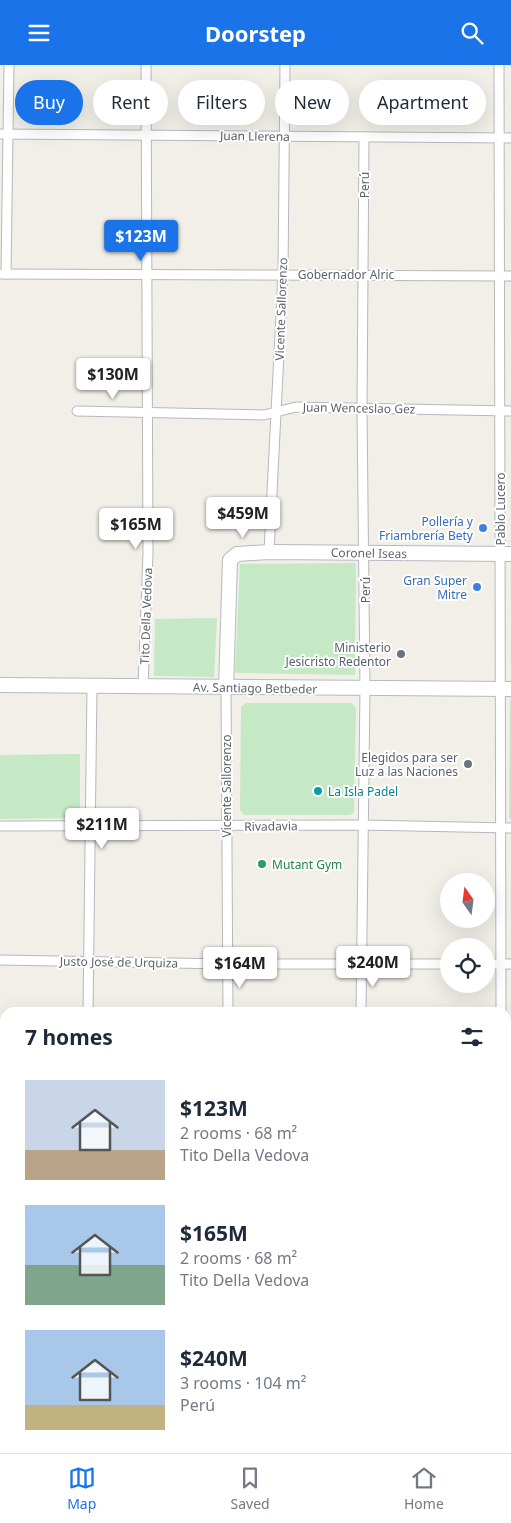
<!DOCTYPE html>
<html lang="en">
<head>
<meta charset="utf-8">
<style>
  :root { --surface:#fff; --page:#f6f6f7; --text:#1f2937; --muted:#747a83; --line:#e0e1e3; --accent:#1a73e8 }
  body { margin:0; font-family:"Noto Sans",sans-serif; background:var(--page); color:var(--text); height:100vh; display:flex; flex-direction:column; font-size:19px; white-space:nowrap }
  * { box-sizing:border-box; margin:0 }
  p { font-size:16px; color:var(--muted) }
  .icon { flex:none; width:28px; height:28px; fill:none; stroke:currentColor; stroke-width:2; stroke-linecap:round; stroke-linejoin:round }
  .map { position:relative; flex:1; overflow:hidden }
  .sheet { position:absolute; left:0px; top:942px; width:511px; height:446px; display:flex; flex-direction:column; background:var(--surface); border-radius:15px 15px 0 0; box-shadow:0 5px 20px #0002 }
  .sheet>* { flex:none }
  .top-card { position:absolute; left:15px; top:15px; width:481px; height:45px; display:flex; gap:10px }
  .needle { width:32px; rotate:346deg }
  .fabs { position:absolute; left:440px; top:808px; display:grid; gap:10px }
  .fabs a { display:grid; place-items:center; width:55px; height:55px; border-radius:50%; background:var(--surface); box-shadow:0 5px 20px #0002; font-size:25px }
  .price { position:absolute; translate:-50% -42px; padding:0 11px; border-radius:5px; background:#fff; color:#222; font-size:16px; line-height:32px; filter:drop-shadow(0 1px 2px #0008) }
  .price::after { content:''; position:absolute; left:50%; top:30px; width:15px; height:11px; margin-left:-8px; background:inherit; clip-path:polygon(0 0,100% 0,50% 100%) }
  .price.on { background:var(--accent); color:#fff }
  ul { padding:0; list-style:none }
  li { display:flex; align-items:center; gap:15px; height:125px; padding:0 25px }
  li span { display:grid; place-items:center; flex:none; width:140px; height:100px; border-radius:0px; color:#555 }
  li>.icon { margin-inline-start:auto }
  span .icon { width:60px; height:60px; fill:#fffc; stroke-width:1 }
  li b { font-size:21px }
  h2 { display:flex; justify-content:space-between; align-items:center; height:60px; padding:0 25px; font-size:21px }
  .pill { padding:0 18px; border-radius:22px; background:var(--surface); box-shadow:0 5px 20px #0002; font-size:18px; line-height:45px }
  .pill.on { background:var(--accent); color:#fff }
  header { display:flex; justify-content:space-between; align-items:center; height:65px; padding:0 25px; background:var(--accent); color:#fff; font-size:22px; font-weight:700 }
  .menu { display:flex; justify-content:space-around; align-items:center; height:70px; border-top:1px solid var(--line); background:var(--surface); font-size:14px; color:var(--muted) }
  .menu a { display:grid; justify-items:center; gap:2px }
  .menu .on { color:var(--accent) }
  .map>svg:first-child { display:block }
  .green { fill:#c5e8c5 }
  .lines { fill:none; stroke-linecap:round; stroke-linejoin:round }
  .stream { stroke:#aadaff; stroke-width:2.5 }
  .street-casing { stroke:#b5b8bc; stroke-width:11 }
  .secondary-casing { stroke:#b6babf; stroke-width:16 }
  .street { stroke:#fff; stroke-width:9 }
  .secondary { stroke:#fff; stroke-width:14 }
  .shop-dot { fill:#3f7fe0; stroke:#fff; stroke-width:2 }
  .worship-dot { fill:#6b7280; stroke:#fff; stroke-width:2 }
  .culture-dot { fill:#0f9aa8; stroke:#fff; stroke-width:2 }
  .leisure-dot { fill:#2e9e5b; stroke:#fff; stroke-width:2 }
  .labels { text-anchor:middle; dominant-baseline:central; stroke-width:4; stroke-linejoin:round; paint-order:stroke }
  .street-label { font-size:12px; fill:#5f6368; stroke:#fff }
  .shop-label { font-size:12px; fill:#366cbe; stroke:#fff; text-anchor:end }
  .worship-label { font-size:12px; fill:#5b616d; stroke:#fff; text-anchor:end }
  .culture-label { font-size:12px; fill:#0d838f; stroke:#fff; text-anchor:start }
  .leisure-label { font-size:12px; fill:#27864d; stroke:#fff; text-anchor:start }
</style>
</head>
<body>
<header><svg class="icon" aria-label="menu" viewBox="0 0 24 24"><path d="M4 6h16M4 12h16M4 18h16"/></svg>Doorstep<svg class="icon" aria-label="search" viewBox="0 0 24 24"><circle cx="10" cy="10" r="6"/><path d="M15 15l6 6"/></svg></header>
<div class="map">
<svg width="511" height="1388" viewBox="0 0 511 1388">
  <rect width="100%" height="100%" fill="#f1efe8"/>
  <g class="green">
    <polygon points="356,498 355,610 235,608 240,499"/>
    <polygon points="217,553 214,612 154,611 155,554"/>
    <polygon points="510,636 511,636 511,753 509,753"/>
    <polygon points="246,638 352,638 356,643 354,747 350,750 244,750 240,745 241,642"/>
    <polygon points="80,689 80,753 0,754 0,690"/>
    <polygon points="509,1042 511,1042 511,1173 506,1173"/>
    <rect x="0" y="1044" width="5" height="120"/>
    <polygon points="506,1189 511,1189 511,1388 365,1388 365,1384 506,1384"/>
  </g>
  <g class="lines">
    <polyline class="stream" points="0,1135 5,1140"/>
    <g class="street-casing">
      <g id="street">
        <polyline points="499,0 501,948"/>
        <polyline points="0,69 511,73"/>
        <polyline points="0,209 511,211"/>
        <polyline points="6,209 9,0"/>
        <polyline points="77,346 264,350 296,342 511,346"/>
        <polyline points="269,487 283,209 285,0"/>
        <polyline points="143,622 148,488 146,0"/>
        <polyline points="226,623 228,948"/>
        <polyline points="0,761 362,760 511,763"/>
        <polyline points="0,895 228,899 449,899"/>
        <polyline points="486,899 511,899"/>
        <polyline points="88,948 92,621"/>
        <polyline points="361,948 365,624 362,344 364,72"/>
        <polyline points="506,1036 511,1036"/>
        <polyline points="0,1038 5,1038"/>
        <polyline points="0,1120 5,1124"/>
        <polyline points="0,1159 5,1164"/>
        <polyline points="0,1170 5,1171"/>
        <polyline points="506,1179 511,1179"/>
        <polyline points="0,1306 5,1306"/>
        <polyline points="88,1384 88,1388"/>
        <polyline points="227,1384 227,1388"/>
        <polyline points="359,1388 359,1384"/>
      </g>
    </g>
    <g class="secondary-casing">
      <g id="secondary">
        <polyline points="0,620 511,624"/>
        <polyline points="226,623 230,495 237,489 269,487 511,489"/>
      </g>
    </g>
    <use href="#street" class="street"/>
    <use href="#secondary" class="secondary"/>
  </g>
  <g class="shop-dot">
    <circle cx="483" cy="463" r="5"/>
    <circle cx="477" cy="522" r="5"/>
  </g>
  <g class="worship-dot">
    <circle cx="401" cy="589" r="5"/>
    <circle cx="468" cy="699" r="5"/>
  </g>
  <circle class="culture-dot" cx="318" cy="726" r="5"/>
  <circle class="leisure-dot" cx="262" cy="799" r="5"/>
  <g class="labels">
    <g class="street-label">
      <text transform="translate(255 71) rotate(1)">Juan Llerena</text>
      <text transform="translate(364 120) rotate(-90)">Perú</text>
      <text x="346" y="209">Gobernador Alric</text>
      <text transform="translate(281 244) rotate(-88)">Vicente Sallorenzo</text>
      <text transform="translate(359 343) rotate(1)">Juan Wenceslao Gez</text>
      <text transform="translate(500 444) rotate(-90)">Pablo Lucero</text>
      <text transform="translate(369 488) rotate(1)">Coronel Iseas</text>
      <text transform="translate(365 525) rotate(-90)">Perú</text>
      <text transform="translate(146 551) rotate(-88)">Tito Della Vedova</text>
      <text transform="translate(255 623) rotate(1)">Av. Santiago Betbeder</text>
      <text transform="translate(226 721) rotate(-90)">Vicente Sallorenzo</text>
      <text transform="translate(271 761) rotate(-1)">Rivadavia</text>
      <text transform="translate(119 897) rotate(1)">Justo José de Urquiza</text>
    </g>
    <g class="shop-label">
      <text x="473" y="456">Pollería y<tspan x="473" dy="14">Friambrería Bety</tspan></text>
      <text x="467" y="515">Gran Super<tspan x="467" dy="14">Mitre</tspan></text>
    </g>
    <g class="worship-label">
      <text x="391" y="582">Ministerio<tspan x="391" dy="14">Jesicristo Redentor</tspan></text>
      <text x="458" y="692">Elegidos para ser<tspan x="458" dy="14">Luz a las Naciones</tspan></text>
    </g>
    <g class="culture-label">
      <text x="328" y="726">La Isla Padel</text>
    </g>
    <g class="leisure-label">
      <text x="272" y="799">Mutant Gym</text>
    </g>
  </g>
</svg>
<div class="fabs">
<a><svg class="needle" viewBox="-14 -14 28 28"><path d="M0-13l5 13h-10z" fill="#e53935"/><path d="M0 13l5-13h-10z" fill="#747a83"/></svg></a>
<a><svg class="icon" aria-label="locate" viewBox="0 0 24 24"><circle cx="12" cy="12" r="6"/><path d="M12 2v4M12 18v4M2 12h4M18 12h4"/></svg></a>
</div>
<b class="price on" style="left:141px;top:197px">$123M</b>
<b class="price" style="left:113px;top:335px">$130M</b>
<b class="price" style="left:243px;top:474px">$459M</b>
<b class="price" style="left:136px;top:485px">$165M</b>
<b class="price" style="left:102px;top:785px">$211M</b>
<b class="price" style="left:373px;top:923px">$240M</b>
<b class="price" style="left:240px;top:924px">$164M</b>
<div class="top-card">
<a class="pill on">Buy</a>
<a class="pill">Rent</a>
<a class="pill">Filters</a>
<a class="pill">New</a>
<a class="pill">Apartment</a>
</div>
<section class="sheet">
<h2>7 homes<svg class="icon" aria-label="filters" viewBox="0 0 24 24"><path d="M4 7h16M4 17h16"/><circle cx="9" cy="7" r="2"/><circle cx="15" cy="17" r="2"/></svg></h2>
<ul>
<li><span style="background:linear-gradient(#c9d6e8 70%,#b9a48a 0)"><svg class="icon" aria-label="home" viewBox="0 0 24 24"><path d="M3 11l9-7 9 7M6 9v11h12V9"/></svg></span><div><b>$123M</b><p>2 rooms · 68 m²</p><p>Tito Della Vedova</p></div></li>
<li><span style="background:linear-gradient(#a9c7e8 60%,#7fa58c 0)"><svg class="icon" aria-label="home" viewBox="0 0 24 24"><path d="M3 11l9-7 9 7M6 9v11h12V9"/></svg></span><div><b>$165M</b><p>2 rooms · 68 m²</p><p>Tito Della Vedova</p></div></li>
<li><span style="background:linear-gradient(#a9c7e8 75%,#c2b280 0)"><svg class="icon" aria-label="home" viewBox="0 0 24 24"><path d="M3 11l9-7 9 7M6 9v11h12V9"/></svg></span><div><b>$240M</b><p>3 rooms · 104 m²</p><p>Perú</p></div></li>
</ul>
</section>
</div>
<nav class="menu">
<a class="on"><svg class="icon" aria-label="map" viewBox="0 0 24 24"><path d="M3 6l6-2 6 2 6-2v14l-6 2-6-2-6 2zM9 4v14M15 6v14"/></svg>Map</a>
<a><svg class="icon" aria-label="saved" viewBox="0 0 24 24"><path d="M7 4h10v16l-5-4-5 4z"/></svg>Saved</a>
<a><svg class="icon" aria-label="home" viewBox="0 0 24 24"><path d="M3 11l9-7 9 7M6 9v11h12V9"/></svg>Home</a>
</nav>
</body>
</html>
